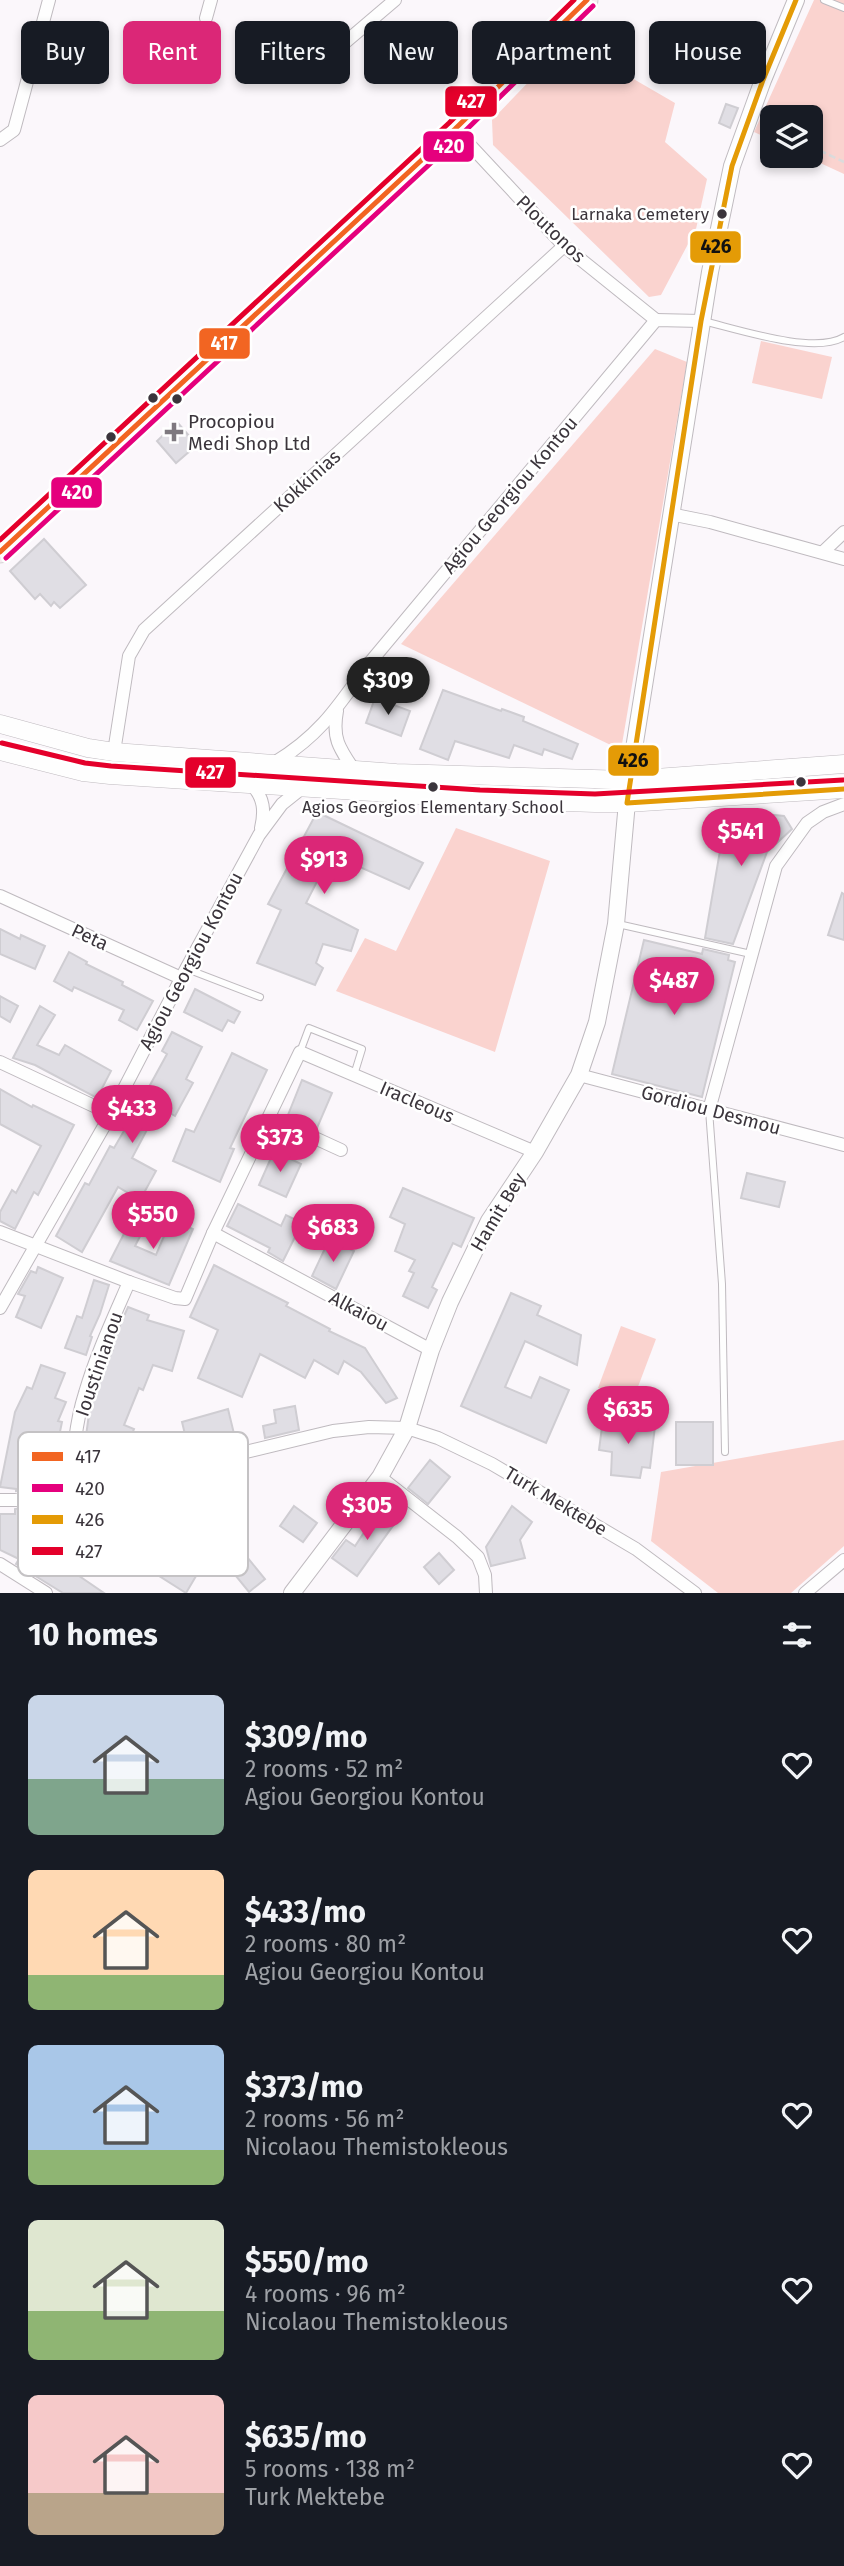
<!DOCTYPE html>
<html lang="en">
<head>
<meta charset="utf-8">
<style>
  :root { --surface:#171b24; --page:#242831; --text:#f1f3f6; --muted:#9ea1a6; --accent:#db2777 }
  body { margin:0; font-family:"Fira Sans",sans-serif; background:var(--page); color:var(--text); height:100vh; display:flex; flex-direction:column; font-size:26px; white-space:nowrap }
  * { box-sizing:border-box; margin:0 }
  p { font-size:23px; color:var(--muted) }
  .icon { flex:none; width:38px; height:38px; fill:none; stroke:currentColor; stroke-width:2; stroke-linecap:round; stroke-linejoin:round }
  .map { position:relative; height:1593px; overflow:hidden }
  .drawer { display:flex; flex-direction:column; background:var(--surface); flex:1 }
  .drawer>* { flex:none }
  .top-card { position:absolute; left:21px; top:21px; width:803px; height:63px; display:flex; gap:14px }
  .tools { position:absolute; left:760px; top:105px; display:grid; gap:14px }
  .tools a { display:grid; place-items:center; width:63px; height:63px; border-radius:10px; background:var(--surface); box-shadow:0 4px 10px #0003; font-size:35px }
  .price { position:absolute; translate:-50% -60px; padding:0 16px; border-radius:24px; background:var(--accent); color:#fff; font-size:23px; line-height:46px; filter:drop-shadow(0 2px 4px #0008) }
  .price::after { content:''; position:absolute; left:50%; top:42px; width:21px; height:16px; margin-left:-10px; background:inherit; clip-path:polygon(0 0,100% 0,50% 100%) }
  .price.current { background:#222; color:#fff }
  ul { padding:0; list-style:none }
  li { display:flex; align-items:center; gap:21px; height:175px; padding:0 28px }
  li span { display:grid; place-items:center; flex:none; width:196px; height:140px; border-radius:10px; color:#555 }
  li>.icon { margin-inline-start:auto }
  span .icon { width:84px; height:84px; fill:#fffc; stroke-width:1 }
  li b { font-size:30px }
  h2 { display:flex; justify-content:space-between; align-items:center; height:84px; padding:0 28px; font-size:30px }
  .chip { padding:0 24px; border-radius:10px; background:var(--surface); box-shadow:0 4px 10px #0003; font-size:24px; line-height:63px }
  .chip.current { background:var(--accent); color:#fff }
  .map>svg:first-child { display:block }
  .green { fill:#fad3cf }
  .building { fill:#e0dee4; stroke:#cfcdd2; stroke-width:2 }
  .lines { fill:none; stroke-linecap:round; stroke-linejoin:round }
  .service-casing { stroke:#bfbabf; stroke-width:8 }
  .minor-casing { stroke:#bfbabf; stroke-width:14 }
  .tertiary-casing { stroke:#bfbabf; stroke-width:18 }
  .secondary-casing { stroke:#bfbabf; stroke-width:19 }
  .trunk-casing { stroke:#d6d3d6; stroke-width:23 }
  .path { stroke:#dcdbdc; stroke-width:2.5; stroke-dasharray:7 3.5; stroke-linecap:butt }
  .service { stroke:#fefefe; stroke-width:6 }
  .minor { stroke:#fefefe; stroke-width:12 }
  .tertiary { stroke:#fefefe; stroke-width:16 }
  .secondary { stroke:#fefefe; stroke-width:18 }
  .trunk { stroke:#f5edf0; stroke-width:21 }
  .bus-1-casing { stroke:#fff; stroke-width:10 }
  .bus-2-casing { stroke:#fff; stroke-width:10 }
  .bus-3-casing { stroke:#fff; stroke-width:10 }
  .bus-4-casing { stroke:#fff; stroke-width:10 }
  .bus-1 { stroke:#f26522; stroke-width:5 }
  .bus-2 { stroke:#e5007d; stroke-width:5 }
  .bus-3 { stroke:#e49b06; stroke-width:5 }
  .bus-4 { stroke:#e4002b; stroke-width:5 }
  .bus-dot { fill:#3b353c; stroke:#fff; stroke-width:2.5 }
  .poi-dot { fill:#7e797f; stroke:#fff; stroke-width:2.5 }
  .labels { text-anchor:middle; dominant-baseline:central; stroke-width:5; stroke-linejoin:round; paint-order:stroke }
  .bus-label { font-size:17px; fill:#3b353c; stroke:#fff; text-anchor:end }
  .street-label { font-size:19px; fill:#3b353c; stroke:#fff }
  .poi-label { font-size:19px; fill:#3b353c; stroke:#fff; text-anchor:start }
  .key { fill:#fff; stroke:#c4c2c4; stroke-width:2 }
  .key-label { font-size:19px; fill:#3b353c }
  .line-badge { stroke:#fff; stroke-width:2.5 }
  .badge-label { font-size:19px; text-anchor:middle; font-weight:bold; fill:#fff }
  .pale-badge-label { font-size:19px; text-anchor:middle; font-weight:bold; fill:#111 }
</style>
</head>
<body>
<div class="map">
<svg width="844" height="1593" viewBox="0 0 844 1593">
  <rect width="100%" height="100%" fill="#fbf7fb"/>
  <g class="green">
    <polygon points="814,0 844,0 844,174 805,156 810,156 810,117 772,117 772,140 754,132"/>
    <polygon points="568,41 675,103 665,142 707,179 696,229 661,295 649,297 493,145 492,120"/>
    <polygon points="761,341 832,357 822,399 752,383"/>
    <polygon points="655,349 687,362 621,750 401,644"/>
    <polygon points="456,828 550,861 495,1052 336,991 365,938 396,951"/>
    <polygon points="621,1326 656,1339 633,1400 598,1388"/>
    <polygon points="844,1440 844,1546 791,1593 718,1593 651,1541 661,1472"/>
  </g>
  <g class="building">
    <polygon points="726,104 738,108 730,128 719,123"/>
    <polygon points="177,422 197,445 176,463 157,441"/>
    <polygon points="44,539 86,585 60,608 54,602 51,606 40,594 35,599 10,571"/>
    <polygon points="443,690 501,711 502,709 524,717 523,721 578,744 572,759 544,749 542,755 514,745 509,758 455,741 448,760 420,749"/>
    <polygon points="375,698 410,711 401,736 366,723"/>
    <polygon points="727,810 784,816 792,829 767,852 733,944 705,938"/>
    <polygon points="317,812 423,863 409,889 331,854 306,903 358,930 351,951 323,944 316,963 323,968 315,985 257,963 281,910 268,904"/>
    <polygon points="842,893 844,894 844,940 828,935"/>
    <polygon points="0,929 20,939 21,935 45,946 35,969 0,954"/>
    <polygon points="644,940 702,954 703,949 729,955 728,960 735,962 702,1097 612,1074"/>
    <polygon points="69,952 87,962 86,964 123,982 122,985 153,1001 137,1030 119,1020 124,1010 74,987 72,991 54,981"/>
    <polygon points="195,989 240,1012 234,1023 228,1020 222,1031 184,1012"/>
    <polygon points="0,996 18,1006 10,1022 0,1016"/>
    <polygon points="40,1006 55,1015 37,1045 59,1055 65,1045 111,1071 97,1098 35,1065 13,1058"/>
    <polygon points="172,1032 202,1047 186,1079 193,1083 175,1116 159,1107 132,1158 156,1171 140,1200 118,1187 82,1252 56,1236 85,1183 89,1185 110,1146 114,1148 138,1107 167,1054 162,1051"/>
    <polygon points="232,1053 267,1070 230,1148 234,1149 220,1182 173,1161 186,1129 194,1132"/>
    <polygon points="302,1080 332,1093 317,1128 288,1115"/>
    <polygon points="0,1089 32,1107 33,1105 74,1125 38,1195 34,1192 15,1229 0,1221 0,1212 12,1190 16,1193 41,1146 0,1124"/>
    <polygon points="274,1151 301,1164 286,1197 259,1185"/>
    <polygon points="747,1173 785,1182 779,1207 741,1198"/>
    <polygon points="403,1188 474,1218 461,1247 453,1243 432,1287 437,1290 428,1308 403,1296 414,1273 409,1271 415,1260 395,1251 405,1224 390,1217"/>
    <polygon points="238,1204 281,1226 286,1215 302,1223 283,1261 268,1252 270,1248 227,1226"/>
    <polygon points="133,1216 147,1223 135,1246 156,1255 171,1220 193,1229 169,1285 110,1261"/>
    <polygon points="329,1240 354,1251 336,1289 312,1276"/>
    <polygon points="214,1265 288,1303 286,1306 330,1329 329,1331 365,1348 397,1398 386,1403 361,1372 344,1361 338,1374 314,1360 305,1378 260,1354 242,1397 198,1378 218,1330 190,1317"/>
    <polygon points="38,1267 63,1278 41,1328 16,1317 25,1296 18,1294 31,1271 36,1273"/>
    <polygon points="94,1280 109,1285 100,1314 90,1336 92,1337 86,1355 65,1348 77,1316 82,1318"/>
    <polygon points="511,1293 541,1306 537,1315 581,1335 577,1365 525,1341 505,1387 531,1398 540,1377 569,1390 546,1443 461,1406"/>
    <polygon points="128,1307 149,1315 147,1320 184,1331 172,1371 153,1365 143,1390 139,1388 124,1425 134,1429 130,1439 144,1437 147,1466 127,1468 123,1450 103,1442 97,1475 80,1479 90,1407 114,1346 111,1345"/>
    <polygon points="41,1365 65,1373 55,1398 66,1402 58,1421 62,1422 49,1485 16,1491 16,1489 0,1487 15,1412 27,1387 32,1389"/>
    <polygon points="295,1406 299,1430 265,1438 263,1426 276,1423 274,1410"/>
    <polygon points="228,1409 236,1442 190,1455 182,1422"/>
    <polygon points="617,1415 638,1417 637,1423 655,1426 650,1468 642,1467 640,1478 611,1475 612,1452 599,1450 602,1427 613,1427"/>
    <rect x="676" y="1422" width="37" height="43"/>
    <polygon points="430,1460 450,1477 428,1504 408,1488"/>
    <polygon points="229,1480 234,1504 194,1513 195,1517 157,1525 162,1546 186,1559 194,1543 209,1554 186,1593 153,1572 143,1530 72,1552 66,1567 104,1593 63,1593 16,1564 19,1559 0,1550 0,1514 15,1514 15,1509 54,1502 53,1508 81,1510 83,1496 94,1494 93,1498 126,1496 130,1514 170,1503 169,1498 208,1489 207,1485"/>
    <polygon points="383,1504 400,1516 357,1576 332,1558 346,1540 355,1546"/>
    <polygon points="294,1506 317,1523 303,1542 280,1526"/>
    <polygon points="512,1506 532,1522 520,1540 525,1558 491,1566 486,1547"/>
    <polygon points="238,1546 265,1579 249,1592 222,1559"/>
    <polygon points="439,1553 454,1570 439,1584 424,1567"/>
  </g>
  <g class="lines">
    <g class="service-casing">
      <g id="service">
        <polyline points="824,0 844,8"/>
        <path d="M703,321C737,329 814,355 844,337"/>
        <polyline points="618,924 751,954"/>
        <polyline points="187,969 260,997"/>
        <polyline points="300,1052 309,1028 362,1049 354,1075"/>
        <polyline points="709,1110 722,1284 725,1452"/>
      </g>
    </g>
    <g class="minor-casing">
      <g id="minor">
        <polyline points="206,18 211,0"/>
        <polyline points="315,68 395,0"/>
        <polyline points="455,129 564,246 656,320"/>
        <polyline points="0,140 14,130 49,0"/>
        <polyline points="670,514 710,522 844,559"/>
        <polyline points="823,552 844,532"/>
        <path d="M337,711C332,738 339,748 354,770"/>
        <polyline points="114,752 129,656 144,630 564,246"/>
        <path d="M274,763C319,736 337,708 367,666L656,320L701,321"/>
        <path d="M252,785C264,798 265,811 261,828"/>
        <polyline points="0,896 181,978"/>
        <polyline points="0,1062 111,1114"/>
        <polyline points="579,1075 844,1145"/>
        <polyline points="709,1110 776,866 807,823 823,812 844,804"/>
        <polyline points="269,1117 341,1150"/>
        <polyline points="0,1232 129,1282 175,1298 185,1299 213,1233 300,1052 535,1152"/>
        <polyline points="213,1233 431,1350"/>
        <polyline points="0,1308 111,1114 186,969 259,835 282,804 302,788"/>
        <polyline points="380,1477 457,1537 478,1557 485,1575 486,1593"/>
        <path d="M71,1489C73,1457 75,1424 85,1393C96,1355 113,1319 129,1282"/>
        <polyline points="0,1500 16,1500 171,1470 333,1431 369,1427 407,1428 438,1438 492,1464 636,1549 695,1593"/>
        <polyline points="0,1564 46,1593"/>
        <polyline points="805,1593 844,1560"/>
      </g>
    </g>
    <g class="tertiary-casing">
      <polyline id="tertiary" points="292,1593 380,1477 407,1428 431,1350 450,1302 489,1221 535,1152 579,1075 597,1022 616,924 629,780 710,272 732,166 763,80 796,0"/>
    </g>
    <g class="secondary-casing">
      <g id="secondary">
        <polyline points="0,724 88,748 114,752 396,773 593,779 629,780 844,764"/>
        <polyline points="0,751 83,772 110,775 480,799 595,803 627,803 844,789"/>
      </g>
    </g>
    <g class="trunk-casing">
      <polyline id="trunk" points="0,552 455,129 587,0"/>
    </g>
    <g class="path">
      <polyline points="761,124 772,129"/>
      <polyline points="810,146 844,162"/>
    </g>
    <use href="#service" class="service"/>
    <use href="#minor" class="minor"/>
    <use href="#tertiary" class="tertiary"/>
    <use href="#secondary" class="secondary"/>
    <use href="#trunk" class="trunk"/>
    <g class="bus-1-casing">
      <polyline id="bus-1" points="0,552 455,129 587,0"/>
    </g>
    <g class="bus-2-casing">
      <polyline id="bus-2" points="6,558 461,135 593,6"/>
    </g>
    <g class="bus-3-casing">
      <polyline id="bus-3" points="796,0 763,80 732,166 701,321 627,803 844,789"/>
    </g>
    <g class="bus-4-casing">
      <g id="bus-4">
        <polyline points="0,540 449,123 574,0"/>
        <polyline points="2,743 85,763 111,766 480,790 595,794 843,780"/>
      </g>
    </g>
    <use href="#bus-1" class="bus-1"/>
    <use href="#bus-2" class="bus-2"/>
    <use href="#bus-3" class="bus-3"/>
    <use href="#bus-4" class="bus-4"/>
  </g>
  <g class="bus-dot">
    <circle cx="722" cy="214" r="6"/>
    <circle cx="153" cy="398" r="6"/>
    <circle cx="177" cy="399" r="6"/>
    <circle cx="111" cy="437" r="6"/>
    <circle cx="801" cy="782" r="6"/>
    <circle cx="433" cy="787" r="6"/>
  </g>
  <path class="poi-dot" d="M170.5 421.5h7v7h7v7h-7v7h-7v-7h-7v-7h7z"/>
  <g class="labels">
    <g class="bus-label">
      <text x="709" y="214">Larnaka Cemetery</text>
      <text x="433" y="807" text-anchor="middle">Agios Georgios Elementary School</text>
    </g>
    <g class="street-label">
      <text transform="translate(551 229) rotate(44)">Ploutonos</text>
      <text transform="translate(307 481) rotate(-42)">Kokkinias</text>
      <text transform="translate(510 495) rotate(-50)">Agiou Georgiou Kontou</text>
      <text transform="translate(90 937) rotate(25)">Peta</text>
      <text transform="translate(191 961) rotate(-62)">Agiou Georgiou Kontou</text>
      <text transform="translate(417 1102) rotate(23)">Iracleous</text>
      <text transform="translate(711 1110) rotate(15)">Gordiou Desmou</text>
      <text transform="translate(498 1212) rotate(-59)">Hamit Bey</text>
      <text transform="translate(359 1311) rotate(28)">Alkaiou</text>
      <text transform="translate(99 1364) rotate(-71)">Ioustinianou</text>
      <text transform="translate(556 1501) rotate(31)">Turk Mektebe</text>
    </g>
    <g class="poi-label">
      <text x="188" y="421">Procopiou<tspan x="188" dy="22">Medi Shop Ltd</tspan></text>
    </g>
  </g>
  <rect x="18" y="1432" width="230" height="144" rx="10" class="key"/>
  <rect x="32" y="1452" width="31" height="9" fill="#f26522"/>
  <rect x="32" y="1484" width="31" height="8" fill="#e5007d"/>
  <rect x="32" y="1515" width="31" height="9" fill="#e49b06"/>
  <rect x="32" y="1547" width="31" height="8" fill="#e4002b"/>
  <g class="key-label">
    <text x="75" y="1463">417</text>
    <text x="75" y="1495">420</text>
    <text x="75" y="1526">426</text>
    <text x="75" y="1558">427</text>
  </g>
  <g class="line-badge">
    <rect x="444" y="85" width="54" height="33" rx="7" fill="#e4002b"/>
    <rect x="422" y="130" width="53" height="33" rx="7" fill="#e5007d"/>
    <rect x="689" y="230" width="53" height="34" rx="7" fill="#e49b06"/>
    <rect x="198" y="327" width="53" height="33" rx="7" fill="#f26522"/>
    <rect x="50" y="476" width="53" height="33" rx="7" fill="#e5007d"/>
    <rect x="607" y="744" width="53" height="33" rx="7" fill="#e49b06"/>
    <rect x="184" y="756" width="53" height="33" rx="7" fill="#e4002b"/>
  </g>
  <g class="badge-label">
    <text x="471" y="108">427</text>
    <text x="449" y="153">420</text>
    <text x="224" y="350">417</text>
    <text x="77" y="499">420</text>
    <text x="210" y="779">427</text>
  </g>
  <g class="pale-badge-label">
    <text x="716" y="253">426</text>
    <text x="633" y="767">426</text>
  </g>
</svg>
<div class="tools">
<a><svg class="icon" aria-label="layers" viewBox="0 0 24 24"><path d="M12 4l9 5-9 5-9-5zM3 14l9 5 9-5"/></svg></a>
</div>
<b class="price current" style="left:388px;top:717px">$309</b>
<b class="price" style="left:741px;top:868px">$541</b>
<b class="price" style="left:324px;top:896px">$913</b>
<b class="price" style="left:674px;top:1017px">$487</b>
<b class="price" style="left:132px;top:1145px">$433</b>
<b class="price" style="left:280px;top:1174px">$373</b>
<b class="price" style="left:153px;top:1251px">$550</b>
<b class="price" style="left:333px;top:1264px">$683</b>
<b class="price" style="left:628px;top:1446px">$635</b>
<b class="price" style="left:367px;top:1542px">$305</b>
<div class="top-card">
<a class="chip">Buy</a>
<a class="chip current">Rent</a>
<a class="chip">Filters</a>
<a class="chip">New</a>
<a class="chip">Apartment</a>
<a class="chip">House</a>
</div>
</div>
<section class="drawer">
<h2>10 homes<svg class="icon" aria-label="filters" viewBox="0 0 24 24"><path d="M4 7h16M4 17h16"/><circle cx="9" cy="7" r="2"/><circle cx="15" cy="17" r="2"/></svg></h2>
<ul>
<li><span style="background:linear-gradient(#c9d6e8 60%,#7fa58c 0)"><svg class="icon" aria-label="home" viewBox="0 0 24 24"><path d="M3 11l9-7 9 7M6 9v11h12V9"/></svg></span><div><b>$309/mo</b><p>2 rooms · 52 m²</p><p>Agiou Georgiou Kontou</p></div><svg class="icon" aria-label="heart" viewBox="0 0 24 24"><path d="M12 20l-8-8c-3-5 5-10 8-4 3-6 11-1 8 4z"/></svg></li>
<li><span style="background:linear-gradient(#ffd9b3 75%,#8fb573 0)"><svg class="icon" aria-label="home" viewBox="0 0 24 24"><path d="M3 11l9-7 9 7M6 9v11h12V9"/></svg></span><div><b>$433/mo</b><p>2 rooms · 80 m²</p><p>Agiou Georgiou Kontou</p></div><svg class="icon" aria-label="heart" viewBox="0 0 24 24"><path d="M12 20l-8-8c-3-5 5-10 8-4 3-6 11-1 8 4z"/></svg></li>
<li><span style="background:linear-gradient(#a9c7e8 75%,#8fb573 0)"><svg class="icon" aria-label="home" viewBox="0 0 24 24"><path d="M3 11l9-7 9 7M6 9v11h12V9"/></svg></span><div><b>$373/mo</b><p>2 rooms · 56 m²</p><p>Nicolaou Themistokleous</p></div><svg class="icon" aria-label="heart" viewBox="0 0 24 24"><path d="M12 20l-8-8c-3-5 5-10 8-4 3-6 11-1 8 4z"/></svg></li>
<li><span style="background:linear-gradient(#dfe7d0 65%,#8fb573 0)"><svg class="icon" aria-label="home" viewBox="0 0 24 24"><path d="M3 11l9-7 9 7M6 9v11h12V9"/></svg></span><div><b>$550/mo</b><p>4 rooms · 96 m²</p><p>Nicolaou Themistokleous</p></div><svg class="icon" aria-label="heart" viewBox="0 0 24 24"><path d="M12 20l-8-8c-3-5 5-10 8-4 3-6 11-1 8 4z"/></svg></li>
<li><span style="background:linear-gradient(#f6c9c9 70%,#b9a48a 0)"><svg class="icon" aria-label="home" viewBox="0 0 24 24"><path d="M3 11l9-7 9 7M6 9v11h12V9"/></svg></span><div><b>$635/mo</b><p>5 rooms · 138 m²</p><p>Turk Mektebe</p></div><svg class="icon" aria-label="heart" viewBox="0 0 24 24"><path d="M12 20l-8-8c-3-5 5-10 8-4 3-6 11-1 8 4z"/></svg></li>
</ul>
</section>
</body>
</html>
